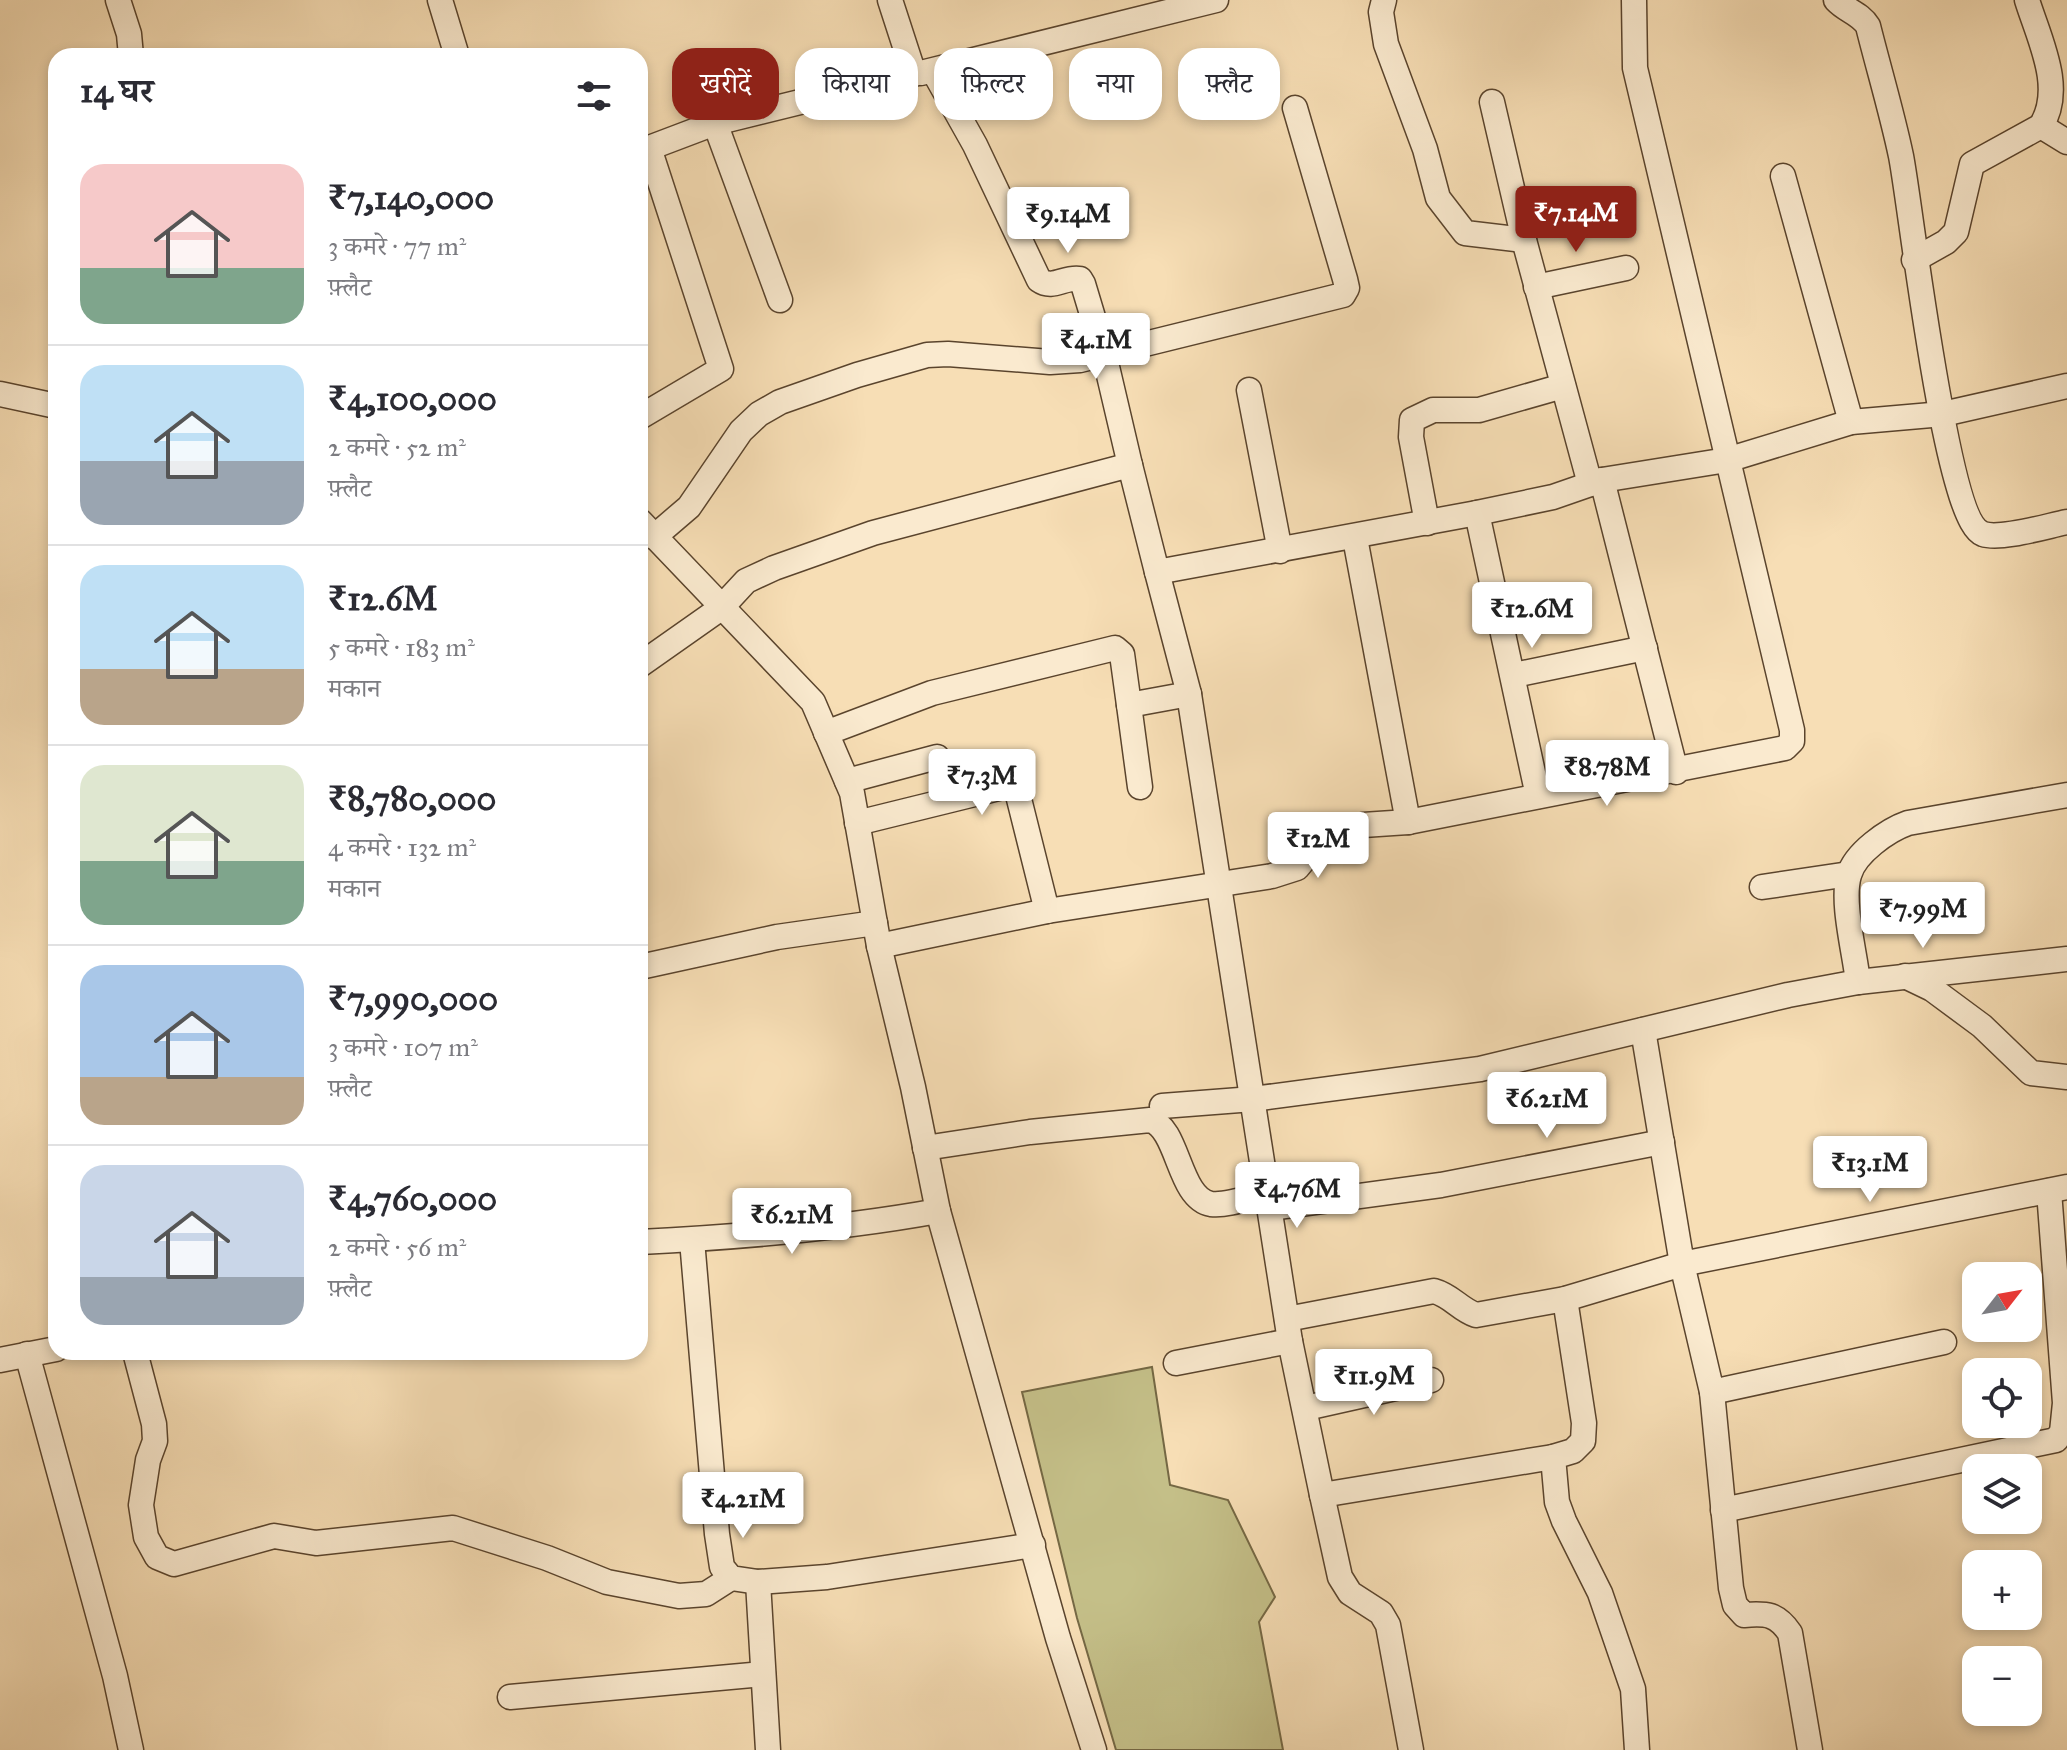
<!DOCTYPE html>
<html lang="hi">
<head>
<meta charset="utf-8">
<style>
  :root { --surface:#fff; --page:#f2f2f3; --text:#2b2b33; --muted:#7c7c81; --line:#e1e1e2; --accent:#8f2418 }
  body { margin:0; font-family:"IM FELL Great Primer","Noto Serif Devanagari",serif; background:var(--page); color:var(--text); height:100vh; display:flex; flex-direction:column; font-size:30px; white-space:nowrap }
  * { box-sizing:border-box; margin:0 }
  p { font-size:26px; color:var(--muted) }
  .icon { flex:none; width:44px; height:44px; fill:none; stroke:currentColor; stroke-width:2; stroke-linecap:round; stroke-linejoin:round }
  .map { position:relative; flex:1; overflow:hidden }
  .drawer { position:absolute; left:48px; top:48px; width:600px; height:1312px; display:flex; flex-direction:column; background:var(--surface); border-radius:24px; box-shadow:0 4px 12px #0003 }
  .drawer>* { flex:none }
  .top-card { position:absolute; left:672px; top:48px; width:760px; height:72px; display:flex; gap:16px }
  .needle { width:52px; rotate:59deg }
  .fabs { position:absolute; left:1962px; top:1262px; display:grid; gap:16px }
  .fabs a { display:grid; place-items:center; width:80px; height:80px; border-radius:16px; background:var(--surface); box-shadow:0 4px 12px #0003; font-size:40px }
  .price { position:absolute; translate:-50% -68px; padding:0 18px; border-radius:8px; background:#fff; color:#222; font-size:26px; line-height:52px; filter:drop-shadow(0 2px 4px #0008) }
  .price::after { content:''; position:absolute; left:50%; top:48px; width:24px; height:18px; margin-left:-12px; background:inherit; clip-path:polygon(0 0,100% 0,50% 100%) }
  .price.selected { background:var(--accent); color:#fff }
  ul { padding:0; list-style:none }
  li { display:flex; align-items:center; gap:24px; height:200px; padding:0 32px }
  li+li { border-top:2px solid var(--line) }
  li span { display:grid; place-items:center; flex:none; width:224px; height:160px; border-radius:24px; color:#555 }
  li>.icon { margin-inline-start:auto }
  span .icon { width:96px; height:96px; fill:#fffc; stroke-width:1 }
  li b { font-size:34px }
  h2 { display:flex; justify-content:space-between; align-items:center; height:96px; padding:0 32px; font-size:34px }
  .pill { padding:0 28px; border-radius:24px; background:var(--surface); box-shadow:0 4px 12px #0003; font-size:28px; line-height:72px }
  .pill.selected { background:var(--accent); color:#fff }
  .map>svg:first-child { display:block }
  .green { fill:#c4bf88; stroke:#756844; stroke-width:2 }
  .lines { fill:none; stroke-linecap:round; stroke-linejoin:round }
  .minor-casing { stroke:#5a442d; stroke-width:27 }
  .minor { stroke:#faeacf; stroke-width:24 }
</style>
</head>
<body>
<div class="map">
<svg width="2067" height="1750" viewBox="0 0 2067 1750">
  <rect width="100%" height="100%" fill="#f7deb5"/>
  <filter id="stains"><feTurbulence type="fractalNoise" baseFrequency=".0025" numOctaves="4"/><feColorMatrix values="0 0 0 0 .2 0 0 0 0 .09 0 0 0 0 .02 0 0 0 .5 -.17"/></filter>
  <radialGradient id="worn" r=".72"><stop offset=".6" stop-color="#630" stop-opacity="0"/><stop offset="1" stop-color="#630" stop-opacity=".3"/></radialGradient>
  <polygon class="green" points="1152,1367 1170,1485 1228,1500 1275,1597 1259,1622 1283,1750 1116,1750 1077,1618 1022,1392"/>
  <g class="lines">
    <g class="minor-casing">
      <g id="minor">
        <polyline points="118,0 129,34 131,56"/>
        <polyline points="440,0 457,56"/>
        <polyline points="1384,0 1381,12 1386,44 1425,149 1438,198 1465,233 1524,240"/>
        <path d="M1836,0C1846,11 1860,13 1868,26C1879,70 1892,113 1901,156C1911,206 1945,520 1983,534C2001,540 2047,526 2067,522"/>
        <path d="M934,72L975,145L1039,280C1053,290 1065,276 1080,279L1083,284L1104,354L1130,465"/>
        <polyline points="921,73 1216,0"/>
        <polyline points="1492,102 1524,240 1590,484"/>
        <polyline points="2041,126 2067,142"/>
        <polyline points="1783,176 1851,422"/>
        <path d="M1914,260L1946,242L1956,232L1972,164L2041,126C2065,88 2039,39 2027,0"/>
        <polyline points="1536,287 1626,268"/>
        <polyline points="780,300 715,123 914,74 890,0"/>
        <polyline points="1249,390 1280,551"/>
        <polyline points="0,394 56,406"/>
        <polyline points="640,417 721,369 649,148 715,123"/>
        <polyline points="1602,480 1676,772"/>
        <polyline points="1477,513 1538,796"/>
        <polyline points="640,521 813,702 852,793 879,946 913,1087 938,1211 1058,1638 1094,1750"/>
        <polyline points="1427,523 1411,437 1412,420 1433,410 1479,410 1563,386"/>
        <polyline points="654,537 689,507 741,431 759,414 780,402 857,375 927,355 948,354 1050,362 1080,360 1343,295 1347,288 1345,279 1295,108"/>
        <polyline points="1355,538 1408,822 1785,748 1792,741 1792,730 1635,68 1634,0"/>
        <polyline points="640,665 721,608 746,581 774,568 873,533 1130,465 1157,572 1477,513 1553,497 1602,480 1727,460 1851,422 1943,414 2067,386"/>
        <polyline points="1514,675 1645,648"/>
        <polyline points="1189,694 1290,1341 1322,1495 1340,1577 1350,1593 1381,1613 1388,1625 1411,1750"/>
        <polyline points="1129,705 1140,787"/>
        <polyline points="826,733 932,693 1115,648 1122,654 1129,705 1189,694 1157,572"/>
        <polyline points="847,781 937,757"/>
        <polyline points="857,823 1003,787 1012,788 1018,795 1047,911"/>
        <polyline points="1762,887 1849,874"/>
        <polyline points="879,946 1047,911 1272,876 1297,868 1311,851 1335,835 1363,825 1408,822"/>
        <polyline points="640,967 777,937 875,923"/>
        <polyline points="1905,976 1932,989 1982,1026 2031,1073 2067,1077"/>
        <path d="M1858,982C1855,953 1841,902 1849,875C1855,853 1888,830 1908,823L2067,795"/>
        <polyline points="1643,1030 1682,1264 2067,1187"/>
        <polyline points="1162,1106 1253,1099 1480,1069 1788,995 1858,982 2067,959"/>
        <path d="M925,1148L1030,1132L1150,1120C1179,1128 1178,1198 1211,1204C1228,1206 1250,1197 1267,1193"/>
        <polyline points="1270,1208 1441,1185 1662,1142"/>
        <polyline points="692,1240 717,1534 722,1567 731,1578 758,1582 827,1577 1033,1545"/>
        <path d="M640,1242C741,1237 839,1229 938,1211"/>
        <polyline points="1565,1299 1584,1423 1583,1441 1573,1451 1553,1457 1557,1502 1564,1521 1600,1593 1633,1689 1637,1750"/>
        <path d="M1287,1319L1434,1291C1452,1296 1459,1309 1476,1315L1565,1299L1682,1264L1712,1392L1944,1342"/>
        <polyline points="135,1352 154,1424 155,1441 148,1460 141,1505 146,1537 157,1557 174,1564 274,1536 316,1543 453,1528 547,1558 607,1582 679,1596 706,1594 731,1578"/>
        <polyline points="27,1354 115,1676 131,1750"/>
        <polyline points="0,1360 56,1349"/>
        <polyline points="1176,1363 1290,1341"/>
        <path d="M1712,1392L1731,1588L1735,1605L1744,1615C1767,1613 1777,1614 1790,1633L1810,1750"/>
        <polyline points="1306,1408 1431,1380"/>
        <polyline points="1322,1495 1553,1457"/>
        <polyline points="1723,1510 2056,1440 2062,1432 2065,1403 2049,1191"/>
        <polyline points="758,1582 768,1750"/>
        <polyline points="510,1697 763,1674"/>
      </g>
    </g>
    <use href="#minor" class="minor"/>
  </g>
  <rect width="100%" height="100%" filter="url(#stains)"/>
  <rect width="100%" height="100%" fill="url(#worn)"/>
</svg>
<div class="fabs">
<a><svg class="needle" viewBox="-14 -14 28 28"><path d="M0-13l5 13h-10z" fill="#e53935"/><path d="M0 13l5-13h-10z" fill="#7c7c81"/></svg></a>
<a><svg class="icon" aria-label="locate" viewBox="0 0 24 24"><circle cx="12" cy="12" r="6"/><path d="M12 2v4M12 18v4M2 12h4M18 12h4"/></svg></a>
<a><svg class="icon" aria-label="layers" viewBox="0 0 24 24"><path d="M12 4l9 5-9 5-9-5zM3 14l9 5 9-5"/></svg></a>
<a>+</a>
<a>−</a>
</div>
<b class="price selected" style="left:1576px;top:254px">₹7.14M</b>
<b class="price" style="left:1068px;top:255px">₹9.14M</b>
<b class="price" style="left:1096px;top:381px">₹4.1M</b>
<b class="price" style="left:1532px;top:650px">₹12.6M</b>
<b class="price" style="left:1607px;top:808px">₹8.78M</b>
<b class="price" style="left:982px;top:817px">₹7.3M</b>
<b class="price" style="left:1318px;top:880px">₹12M</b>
<b class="price" style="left:1923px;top:950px">₹7.99M</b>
<b class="price" style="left:1547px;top:1140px">₹6.21M</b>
<b class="price" style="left:1870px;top:1204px">₹13.1M</b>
<b class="price" style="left:1297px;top:1230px">₹4.76M</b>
<b class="price" style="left:792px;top:1256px">₹6.21M</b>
<b class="price" style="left:1374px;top:1417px">₹11.9M</b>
<b class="price" style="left:743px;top:1540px">₹4.21M</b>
<div class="top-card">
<a class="pill selected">खरीदें</a>
<a class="pill">किराया</a>
<a class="pill">फ़िल्टर</a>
<a class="pill">नया</a>
<a class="pill">फ़्लैट</a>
</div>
<section class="drawer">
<h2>14 घर<svg class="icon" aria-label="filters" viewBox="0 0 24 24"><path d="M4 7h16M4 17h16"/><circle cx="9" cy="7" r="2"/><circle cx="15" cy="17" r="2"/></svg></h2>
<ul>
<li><span style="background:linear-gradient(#f6c9c9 65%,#7fa58c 0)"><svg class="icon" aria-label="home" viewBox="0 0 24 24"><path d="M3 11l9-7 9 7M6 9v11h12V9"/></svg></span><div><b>₹7,140,000</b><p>3 कमरे · 77 m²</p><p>फ़्लैट</p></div></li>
<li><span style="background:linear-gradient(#bfe0f5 60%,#9aa5b1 0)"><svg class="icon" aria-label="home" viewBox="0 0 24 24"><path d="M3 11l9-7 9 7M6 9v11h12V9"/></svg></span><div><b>₹4,100,000</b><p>2 कमरे · 52 m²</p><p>फ़्लैट</p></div></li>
<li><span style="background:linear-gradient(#bfe0f5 65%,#b9a48a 0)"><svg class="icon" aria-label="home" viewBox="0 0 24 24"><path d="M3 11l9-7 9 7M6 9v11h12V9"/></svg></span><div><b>₹12.6M</b><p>5 कमरे · 183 m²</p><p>मकान</p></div></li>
<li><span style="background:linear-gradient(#dfe7d0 60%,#7fa58c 0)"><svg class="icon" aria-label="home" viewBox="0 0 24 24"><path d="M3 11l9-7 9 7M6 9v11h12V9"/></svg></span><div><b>₹8,780,000</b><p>4 कमरे · 132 m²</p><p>मकान</p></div></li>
<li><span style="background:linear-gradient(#a9c7e8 70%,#b9a48a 0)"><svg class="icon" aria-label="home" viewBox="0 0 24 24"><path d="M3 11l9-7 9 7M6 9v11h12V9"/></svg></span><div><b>₹7,990,000</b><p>3 कमरे · 107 m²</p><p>फ़्लैट</p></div></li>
<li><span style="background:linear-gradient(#c9d6e8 70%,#9aa5b1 0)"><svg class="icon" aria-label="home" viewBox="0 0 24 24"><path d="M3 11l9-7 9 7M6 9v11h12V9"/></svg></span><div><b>₹4,760,000</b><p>2 कमरे · 56 m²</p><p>फ़्लैट</p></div></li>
</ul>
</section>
</div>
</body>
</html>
